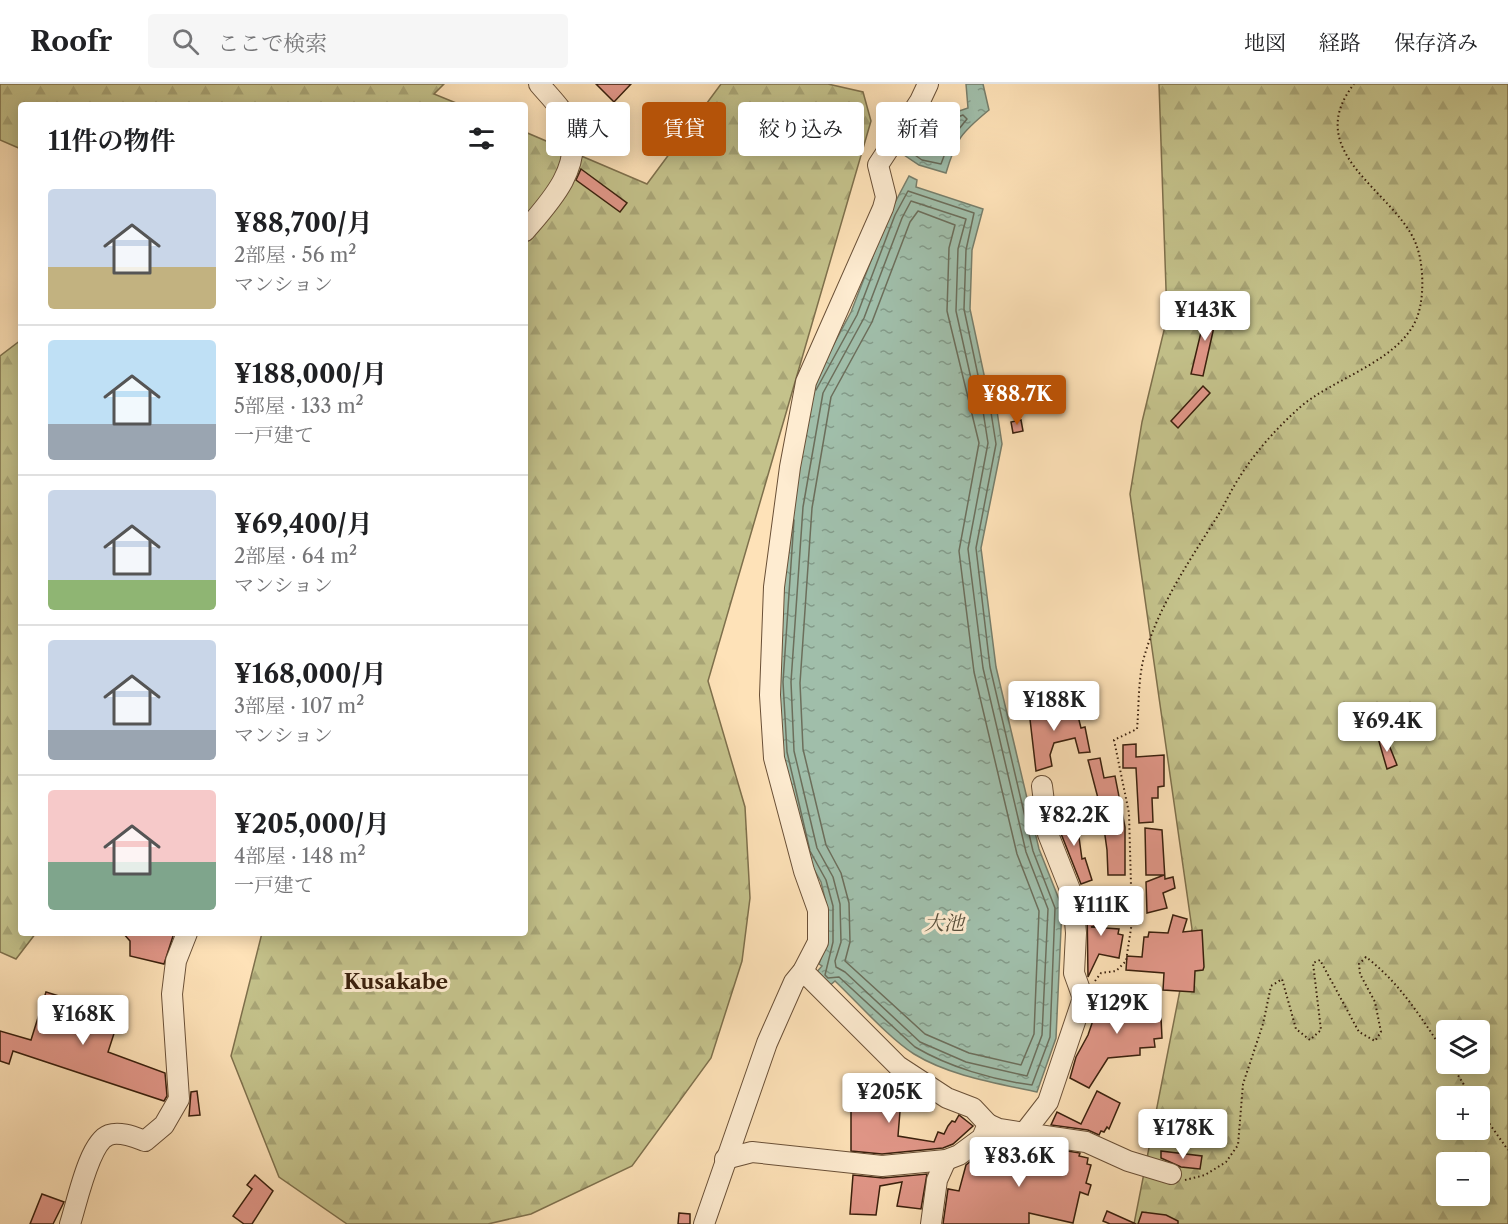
<!DOCTYPE html>
<html lang="ja">
<head>
<meta charset="utf-8">
<style>
  :root { --surface:#fff; --page:#f6f6f6; --text:#202124; --muted:#757577; --line:#e0e0e0; --accent:#b45309 }
  body { margin:0; font-family:"Libre Caslon Text","Noto Serif JP",serif; background:var(--page); color:var(--text); height:100vh; display:flex; flex-direction:column; font-size:22px; white-space:nowrap }
  * { box-sizing:border-box; margin:0 }
  p { font-size:20px; color:var(--muted) }
  .icon { flex:none; width:33px; height:33px; fill:none; stroke:currentColor; stroke-width:2; stroke-linecap:round; stroke-linejoin:round }
  .map { position:relative; flex:1; overflow:hidden }
  .sheet { position:absolute; left:18px; top:18px; width:510px; height:834px; display:flex; flex-direction:column; background:var(--surface); border-radius:6px; box-shadow:0 3px 15px #0003 }
  .sheet>* { flex:none }
  .banner { position:absolute; left:546px; top:18px; width:570px; height:54px; display:flex; gap:12px }
  .buttons { position:absolute; left:1436px; top:936px; display:grid; gap:12px }
  .buttons a { display:grid; place-items:center; width:54px; height:54px; border-radius:6px; background:var(--surface); box-shadow:0 3px 15px #0003; font-size:30px }
  .price { position:absolute; translate:-50% -51px; padding:0 14px; border-radius:6px; background:#fff; color:#222; font-size:20px; line-height:39px; filter:drop-shadow(0 2px 3px #0008) }
  .price::after { content:''; position:absolute; left:50%; top:36px; width:18px; height:14px; margin-left:-9px; background:inherit; clip-path:polygon(0 0,100% 0,50% 100%) }
  .price.on { background:var(--accent); color:#fff }
  ul { padding:0; list-style:none }
  li { display:flex; align-items:center; gap:18px; height:150px; padding:0 30px }
  li+li { border-top:2px solid var(--line) }
  li span { display:grid; place-items:center; flex:none; width:168px; height:120px; border-radius:6px; color:#555 }
  li>.icon { margin-inline-start:auto }
  span .icon { width:72px; height:72px; fill:#fffc; stroke-width:1 }
  li b { font-size:26px }
  h2 { display:flex; justify-content:space-between; align-items:center; height:72px; padding:0 30px; font-size:26px }
  .pill { padding:0 21px; border-radius:6px; background:var(--surface); box-shadow:0 3px 15px #0003; font-size:21px; line-height:54px }
  .pill.on { background:var(--accent); color:#fff }
  header { display:flex; align-items:center; gap:36px; box-sizing:border-box; height:84px; padding:0 30px; background:var(--surface); border-bottom:2px solid var(--line) }
  header strong { font-size:28px }
  nav { display:flex; gap:33px; margin-inline-start:auto; font-size:21px }
  .search { width:420px; height:54px; background:var(--page); display:flex; align-items:center; gap:15px; box-sizing:border-box; padding:0 21px; border-radius:6px; color:var(--muted); font-size:22px }
  .map>svg:first-child { display:block }
  .forest { fill:url(#forest-firs); stroke:#7e704c; stroke-width:1.5; fill-rule:evenodd }
  .water { fill:url(#water-ripples); stroke:#777e6b; stroke-width:1.5 }
  .lines { fill:none; stroke-linecap:round; stroke-linejoin:round }
  .shore { stroke:#6c6e5b; stroke-width:1.5 }
  .building { fill:#e29789; stroke:#391f0c; stroke-width:1.5 }
  .minor-casing { stroke:#6a5037; stroke-width:22 }
  .path { stroke:#391f0c; stroke-width:2; stroke-dasharray:1.5 3; stroke-linecap:butt }
  .minor { stroke:#feecd1; stroke-width:20 }
  .labels { text-anchor:middle; dominant-baseline:central; stroke-width:6; stroke-linejoin:round; paint-order:stroke }
  .water-label { font-size:20px; font-style:italic; fill:#584f3b; stroke:#feecd1 }
  .quarter-label { font-size:21px; font-weight:bold; fill:#391f0c; stroke:#feecd1 }
</style>
</head>
<body>
<header>
<strong>Roofr</strong>
<div class="search"><svg class="icon" aria-label="search" viewBox="0 0 24 24"><circle cx="10" cy="10" r="6"/><path d="M15 15l6 6"/></svg>ここで検索</div>
<nav><a>地図</a><a>経路</a><a>保存済み</a></nav>
</header>
<div class="map">
<svg width="1508" height="1140" viewBox="0 0 1508 1140">
  <defs>
    <pattern id="forest-firs" width="22" height="20" patternUnits="userSpaceOnUse" patternTransform="scale(1.5)"><rect width="22" height="20" fill="#c4c28b"/><path d="M5 1l3.5 6h-7zM16 11l3.5 6h-7z" fill="#a9a677"/></pattern>
    <pattern id="water-ripples" width="26" height="14" patternUnits="userSpaceOnUse" patternTransform="scale(1.5)"><rect width="26" height="14" fill="#a0beaa"/><path d="M2 4q2-2 4 0t4 0M15 11q2-2 4 0t4 0" fill="none" stroke="#839a89"/></pattern>
  </defs>
  <rect width="100%" height="100%" fill="#fee2b8"/>
  <filter id="stains"><feTurbulence type="fractalNoise" baseFrequency=".00333" numOctaves="4"/><feColorMatrix values="0 0 0 0 .2 0 0 0 0 .09 0 0 0 0 .02 0 0 0 .5 -.17"/></filter>
  <radialGradient id="worn" r=".72"><stop offset=".6" stop-color="#630" stop-opacity="0"/><stop offset="1" stop-color="#630" stop-opacity=".3"/></radialGradient>
  <g class="forest">
    <polygon points="0,0 444,0 434,10 461,21 21,21 21,65 0,56"/>
    <polygon points="721,0 828,0 863,8 871,37 708,597 745,723 750,814 742,877 711,974 632,1082 531,1130 488,1140 347,1140 279,1093 231,972 262,849 525,849 525,48 647,100"/>
    <path d="M1159,0H1508V1140H1134L1192,845L1130,410L1142,338L1167,234ZM1446,946H1479V980H1446ZM1446,1012H1479V1046H1446ZM1446,1078H1479V1112H1446Z"/>
    <polygon points="21,256 21,849 36,849 16,875 0,868 0,272"/>
  </g>
  <g class="water">
    <path d="M966,0H983L989,26C961,49 956,55 946,89L919,81L901,69L909,44L968,24Z"/>
    <path d="M909,92L917,96L916,103L983,125L972,166L970,225L989,314H995L1002,360L981,464L996,583L1039,765L1062,823L1056,954L1037,1008C996,999 950,992 914,970C890,955 857,918 835,897L828,903L815,890L822,882L819,880L827,857V823L821,798L805,769L781,669L777,599L789,421L810,305L851,228L890,128Z"/>
  </g>
  <g class="lines">
    <g class="shore">
      <polygon points="963,31 967,35 950,56 941,80 922,76 909,67 914,49"/>
      <polygon points="940,48 943,51 936,71 918,64 920,55"/>
      <polygon points="911,117 966,135 958,165 956,227 976,317 983,327 988,359 968,465 983,584 1026,768 1048,825 1042,951 1027,992 966,978 920,958 845,888 836,883 835,877 841,858 840,820 833,793 817,764 794,667 791,598 803,423 823,309 864,234 902,134"/>
      <polygon points="918,127 955,141 949,164 947,227 979,359 959,467 974,588 1017,770 1039,827 1034,950 1021,981 969,969 925,950 845,877 850,858 849,819 841,789 826,761 803,665 800,599 812,424 831,313 872,238 910,138"/>
      <path d="M794,436L783,598L787,668L810,767L826,796L833,822V858L825,891L828,894L839,893L915,963C949,983 993,996 1032,1001L1050,953L1055,824L1033,767L990,583L976,464L996,360L990,322L983,315L964,225L966,166L974,129L908,107L895,131L857,231L816,306"/>
    </g>
  </g>
  <g class="building">
    <polygon points="596,0 631,0 614,18"/>
    <polygon points="581,85 627,119 620,128 576,96"/>
    <polygon points="1207,223 1218,225 1203,292 1191,290"/>
    <polygon points="1203,302 1210,309 1178,344 1171,337"/>
    <polygon points="1021,336 1023,347 1013,349 1011,338"/>
    <polygon points="1039,616 1039,620 1046,621 1047,631 1076,624 1081,644 1085,643 1090,668 1079,669 1075,654 1054,659 1050,671 1052,682 1036,687 1028,618"/>
    <polygon points="1385,651 1397,681 1387,685 1378,654"/>
    <polygon points="1136,660 1136,673 1164,671 1164,702 1158,703 1158,714 1152,714 1153,738 1139,739 1136,684 1123,684 1123,661"/>
    <polygon points="1100,674 1104,694 1115,692 1125,743 1125,791 1108,791 1107,766 1102,730 1095,729 1094,719 1099,718 1088,676"/>
    <polygon points="1059,732 1073,732 1074,739 1077,739 1082,775 1085,774 1092,796 1081,800 1060,747"/>
    <polygon points="1145,744 1162,746 1165,795 1173,793 1175,804 1163,809 1167,824 1147,829 1146,798 1164,791 1146,791"/>
    <polygon points="1087,821 1102,824 1107,839 1091,843 1119,845 1118,850 1123,851 1119,874 1099,870 1088,893"/>
    <polygon points="1173,831 1187,835 1183,848 1202,846 1204,883 1203,886 1195,887 1194,908 1163,906 1164,889 1126,886 1127,872 1142,873 1144,853 1148,853 1149,848 1168,849"/>
    <polygon points="123,849 174,849 164,880 130,872 130,857"/>
    <polygon points="46,908 120,931 108,968 165,989 167,1012 164,1017 13,967 9,980 0,977 0,947 31,956"/>
    <polygon points="1102,910 1132,921 1131,915 1160,913 1162,954 1154,955 1155,963 1140,964 1140,971 1108,974 1089,1004 1070,994 1076,973 1088,951"/>
    <polygon points="851,998 877,999 885,1005 885,1015 901,1015 898,1052 934,1058 938,1048 944,1050 948,1042 952,1037 955,1038 959,1031 973,1042 953,1060 943,1064 882,1070 851,1067"/>
    <polygon points="197,1007 200,1031 189,1032 191,1008"/>
    <polygon points="1097,1007 1120,1019 1109,1045 1107,1043 1104,1048 1101,1047 1099,1051 1088,1046 1051,1041 1057,1028 1081,1040"/>
    <polygon points="1003,1058 1053,1073 1055,1065 1080,1069 1079,1072 1088,1074 1087,1080 1091,1081 1086,1099 1091,1101 1088,1111 1080,1108 1073,1139 1029,1129 1029,1140 943,1140 948,1105 959,1107 966,1081 976,1073 994,1078"/>
    <polygon points="1161,1067 1202,1072 1200,1085 1181,1083 1161,1074"/>
    <polygon points="927,1090 921,1125 897,1122 902,1098 880,1102 876,1131 850,1130 853,1091 883,1094"/>
    <polygon points="255,1091 273,1107 252,1140 244,1140 233,1132 252,1105 247,1101"/>
    <polygon points="42,1110 64,1118 53,1140 30,1140"/>
    <polygon points="1107,1127 1136,1140 1110,1140 1103,1137"/>
    <polygon points="1142,1128 1166,1131 1178,1137 1178,1140 1138,1140"/>
    <polygon points="679,1129 690,1130 690,1140 678,1140"/>
  </g>
  <g class="lines">
    <g class="minor-casing">
      <g id="minor">
        <path d="M525,147C549,119 581,86 571,45C567,29 550,13 539,0"/>
        <polyline points="988,1040 999,1045 1086,1058 1128,1077 1171,1090"/>
        <polyline points="1024,1049 1048,1018 1083,914 1074,889 1076,849 1073,813 1048,750 1042,702"/>
        <polyline points="725,1075 752,1068 882,1082 946,1076 959,1071 982,1054 988,1040 973,1024 947,1014 898,982 803,887"/>
        <path d="M70,1140C77,1119 89,1058 109,1051C120,1047 134,1053 145,1057L164,1041L179,1015L172,910L176,877L187,849"/>
        <polyline points="704,1140 767,959 794,898 803,887 818,858 818,826 804,787 774,674 770,611 774,503 790,383 806,298 883,124 886,113 878,81 920,17 928,0"/>
        <polyline points="931,1140 937,1096 946,1076"/>
      </g>
    </g>
    <g class="path">
      <path d="M1095,897L1101,889L1116,887L1126,877L1132,838L1129,729L1114,656L1137,645C1139,623 1138,599 1143,577C1157,524 1188,479 1217,433C1225,420 1231,406 1239,394C1255,368 1276,345 1298,325C1332,293 1410,276 1420,223C1424,205 1423,178 1416,160C1395,107 1300,69 1354,0"/>
      <polyline points="1451,980 1471,1012"/>
      <polyline points="1479,1025 1508,1066"/>
      <path d="M1185,1096L1205,1091L1226,1078L1238,1061L1243,1000L1263,940L1271,902L1282,895L1296,945L1310,956L1321,946L1313,879L1320,876L1359,948L1375,957L1381,948L1375,918L1360,890L1359,880L1366,873C1401,900 1422,935 1446,971"/>
    </g>
    <use href="#minor" class="minor"/>
  </g>
  <g class="labels">
    <g class="water-label">
      <text x="944" y="839">大池</text>
    </g>
    <g class="quarter-label">
      <text x="396" y="897">Kusakabe</text>
    </g>
  </g>
  <rect width="100%" height="100%" filter="url(#stains)"/>
  <rect width="100%" height="100%" fill="url(#worn)"/>
</svg>
<div class="buttons">
<a><svg class="icon" aria-label="layers" viewBox="0 0 24 24"><path d="M12 4l9 5-9 5-9-5zM3 14l9 5 9-5"/></svg></a>
<a>+</a>
<a>−</a>
</div>
<b class="price" style="left:1205px;top:258px">¥143K</b>
<b class="price on" style="left:1017px;top:342px">¥88.7K</b>
<b class="price" style="left:1054px;top:648px">¥188K</b>
<b class="price" style="left:1387px;top:669px">¥69.4K</b>
<b class="price" style="left:1074px;top:763px">¥82.2K</b>
<b class="price" style="left:1101px;top:853px">¥111K</b>
<b class="price" style="left:1117px;top:951px">¥129K</b>
<b class="price" style="left:83px;top:962px">¥168K</b>
<b class="price" style="left:889px;top:1040px">¥205K</b>
<b class="price" style="left:1183px;top:1076px">¥178K</b>
<b class="price" style="left:1019px;top:1104px">¥83.6K</b>
<div class="banner">
<a class="pill">購入</a>
<a class="pill on">賃貸</a>
<a class="pill">絞り込み</a>
<a class="pill">新着</a>
</div>
<section class="sheet">
<h2>11件の物件<svg class="icon" aria-label="filters" viewBox="0 0 24 24"><path d="M4 7h16M4 17h16"/><circle cx="9" cy="7" r="2"/><circle cx="15" cy="17" r="2"/></svg></h2>
<ul>
<li><span style="background:linear-gradient(#c9d6e8 65%,#c2b280 0)"><svg class="icon" aria-label="home" viewBox="0 0 24 24"><path d="M3 11l9-7 9 7M6 9v11h12V9"/></svg></span><div><b>¥88,700/月</b><p>2部屋 · 56 m²</p><p>マンション</p></div></li>
<li><span style="background:linear-gradient(#bfe0f5 70%,#9aa5b1 0)"><svg class="icon" aria-label="home" viewBox="0 0 24 24"><path d="M3 11l9-7 9 7M6 9v11h12V9"/></svg></span><div><b>¥188,000/月</b><p>5部屋 · 133 m²</p><p>一戸建て</p></div></li>
<li><span style="background:linear-gradient(#c9d6e8 75%,#8fb573 0)"><svg class="icon" aria-label="home" viewBox="0 0 24 24"><path d="M3 11l9-7 9 7M6 9v11h12V9"/></svg></span><div><b>¥69,400/月</b><p>2部屋 · 64 m²</p><p>マンション</p></div></li>
<li><span style="background:linear-gradient(#c9d6e8 75%,#9aa5b1 0)"><svg class="icon" aria-label="home" viewBox="0 0 24 24"><path d="M3 11l9-7 9 7M6 9v11h12V9"/></svg></span><div><b>¥168,000/月</b><p>3部屋 · 107 m²</p><p>マンション</p></div></li>
<li><span style="background:linear-gradient(#f6c9c9 60%,#7fa58c 0)"><svg class="icon" aria-label="home" viewBox="0 0 24 24"><path d="M3 11l9-7 9 7M6 9v11h12V9"/></svg></span><div><b>¥205,000/月</b><p>4部屋 · 148 m²</p><p>一戸建て</p></div></li>
</ul>
</section>
</div>
</body>
</html>
